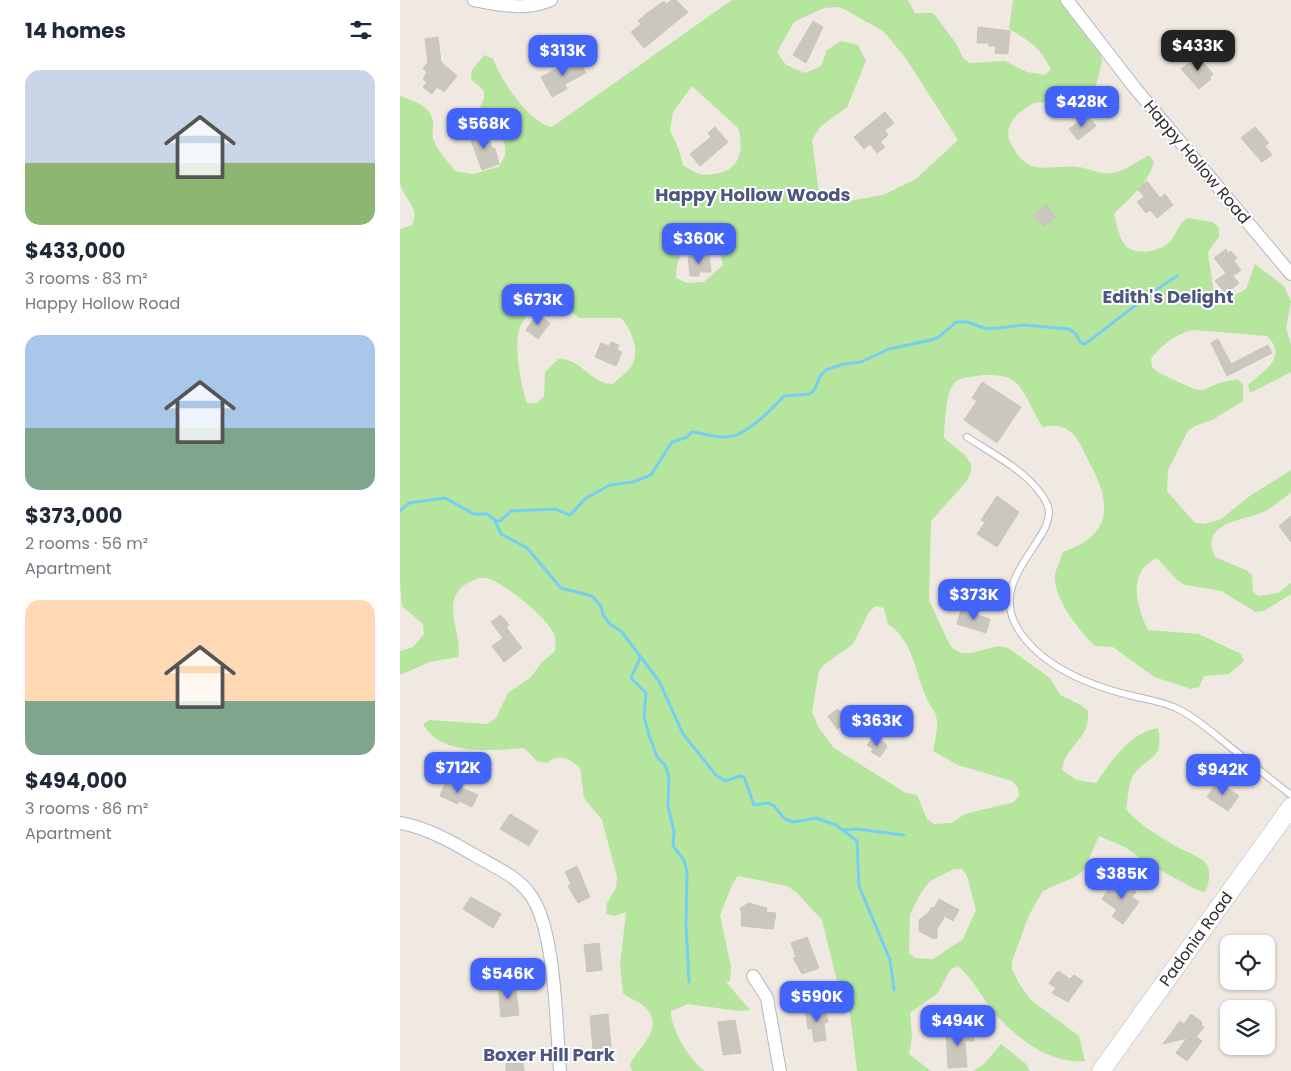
<!DOCTYPE html>
<html lang="en">
<head>
<meta charset="utf-8">
<style>
  :root { --surface:#fff; --page:#f2f2f3; --text:#1f2937; --muted:#747a83; --accent:#4264fb }
  body { margin:0; font-family:Poppins,sans-serif; background:var(--page); color:var(--text); height:100vh; display:flex; flex-direction:column; font-size:19px; white-space:nowrap }
  * { box-sizing:border-box; margin:0 }
  p { font-size:16px; color:var(--muted) }
  .icon { flex:none; width:28px; height:28px; fill:none; stroke:currentColor; stroke-width:2; stroke-linecap:round; stroke-linejoin:round }
  .map { position:relative; flex:1; overflow:hidden }
  .details { display:flex; flex-direction:column; background:var(--surface); width:400px }
  .details>* { flex:none }
  .tools { position:absolute; left:820px; top:935px; display:grid; gap:10px }
  .tools a { display:grid; place-items:center; width:55px; height:55px; border-radius:10px; background:var(--surface); box-shadow:0 1px 4px #0004; font-size:25px }
  .price { position:absolute; translate:-50% -42px; padding:0 11px; border-radius:10px; background:var(--accent); color:#fff; font-size:16px; line-height:32px; filter:drop-shadow(0 1px 2px #0008) }
  .price::after { content:''; position:absolute; left:50%; top:30px; width:15px; height:11px; margin-left:-8px; background:inherit; clip-path:polygon(0 0,100% 0,50% 100%) }
  .price.selected { background:#222; color:#fff }
  ul { padding:0; list-style:none }
  li { display:grid; align-content:center; gap:10px; height:265px; padding:0 25px }
  li span { display:grid; place-items:center; height:155px; border-radius:15px; color:#555 }
  li>.icon { margin-inline-start:auto }
  span .icon { width:90px; height:90px; fill:#fffc; stroke-width:1 }
  li b { font-size:21px }
  h2 { display:flex; justify-content:space-between; align-items:center; height:60px; padding:0 25px; font-size:21px }
  main { display:flex; flex:1; min-height:0 }
  .map>svg:first-child { display:block }
  .green { fill:#b6e59e; fill-rule:evenodd }
  .lines { fill:none; stroke-linecap:round; stroke-linejoin:round }
  .stream { stroke:#75cff0; stroke-width:3 }
  .building { fill:#cbc7bf; stroke:#cbc5ba }
  .lane-casing { stroke:#b4b7c1; stroke-width:8 }
  .street-casing { stroke:#b4b7c1; stroke-width:14 }
  .secondary-casing { stroke:#b4b7c1; stroke-width:19 }
  .lane { stroke:#fff; stroke-width:6 }
  .street { stroke:#fff; stroke-width:12 }
  .secondary { stroke:#fff; stroke-width:18 }
  .labels { text-anchor:middle; dominant-baseline:central; stroke-width:4; stroke-linejoin:round; paint-order:stroke }
  .street-label { font-size:16px; fill:#2e2e2e; stroke:#fff }
  .neighbourhood-label { font-size:18px; font-weight:bold; fill:#4d5680; stroke:#fff }
</style>
</head>
<body>
<main>
<section class="details">
<h2>14 homes<svg class="icon" aria-label="filters" viewBox="0 0 24 24"><path d="M4 7h16M4 17h16"/><circle cx="9" cy="7" r="2"/><circle cx="15" cy="17" r="2"/></svg></h2>
<ul>
<li><span style="background:linear-gradient(#c9d6e8 60%,#8fb573 0)"><svg class="icon" aria-label="home" viewBox="0 0 24 24"><path d="M3 11l9-7 9 7M6 9v11h12V9"/></svg></span><div><b>$433,000</b><p>3 rooms · 83 m²</p><p>Happy Hollow Road</p></div></li>
<li><span style="background:linear-gradient(#a9c7e8 60%,#7fa58c 0)"><svg class="icon" aria-label="home" viewBox="0 0 24 24"><path d="M3 11l9-7 9 7M6 9v11h12V9"/></svg></span><div><b>$373,000</b><p>2 rooms · 56 m²</p><p>Apartment</p></div></li>
<li><span style="background:linear-gradient(#ffd9b3 65%,#7fa58c 0)"><svg class="icon" aria-label="home" viewBox="0 0 24 24"><path d="M3 11l9-7 9 7M6 9v11h12V9"/></svg></span><div><b>$494,000</b><p>3 rooms · 86 m²</p><p>Apartment</p></div></li>
</ul>
</section>
<div class="map">
<svg width="891" height="1071" viewBox="0 0 891 1071">
  <rect width="100%" height="100%" fill="#efe9e1"/>
  <g class="green">
    <path d="M332,0H508L515,13H533L556,43L563,58L570,63L605,61L627,72L645,75L651,69C639,46 631,42 609,29L613,0H666L701,53L702,62L696,85L688,88C679,133 657,95 632,104C629,105 625,109 622,111C617,114 613,119 610,125C606,134 609,141 614,149C631,178 651,164 678,167C689,168 700,175 712,173C724,171 738,161 749,155L754,162C748,184 730,198 714,214C717,224 719,239 726,246C738,257 763,251 772,239C778,230 778,224 788,218L813,222L819,228V237L808,252L814,293C826,301 834,295 846,289L855,264L884,286L891,302L886,328L891,344V372L850,393L848,385C864,370 889,357 867,336L793,330C777,333 760,346 751,359L752,367L759,373L794,389L803,390L819,383L837,379L843,384V401L812,420L795,426L788,431L768,470L767,491L795,523L804,524L821,519L851,495L891,470V492L888,495C880,501 872,508 863,512C841,521 799,523 815,557L846,570L852,575L853,592L859,596L878,593L891,583V594L864,611L856,612L821,591L785,585L777,580L757,558C727,571 736,606 748,630L799,634L841,654L844,661L829,674L804,676L799,687L791,689L754,677L713,647L695,646C679,630 656,602 655,579C654,571 661,560 663,552C715,534 711,501 688,460C682,447 676,432 662,427C656,425 649,426 643,427C632,413 628,393 614,381C607,375 593,375 584,375C576,376 565,377 558,380C545,386 545,425 544,438L565,455L571,464V472L566,482L531,521L529,600L547,639L552,648L561,653H571L598,646L608,648L650,678L660,695L681,705L688,711C691,739 664,747 662,770L677,780L696,783C711,762 730,732 758,728C765,761 747,756 734,774C728,783 728,798 726,809C739,825 759,836 777,847C786,852 801,856 807,865C811,873 809,884 805,892L797,890L747,863L725,847L699,836L684,870L677,876L643,891L629,915L612,961V969L620,985L631,1000L679,1036L685,1061C652,1064 620,1041 598,1017C583,1001 575,980 558,966L550,970L538,993L510,1013L512,1037L509,1054L531,1071H457L450,1013L439,989L422,920L396,892L387,886L338,876L333,883L320,915L331,967L330,981L326,982L350,1010L339,1011L288,1004L271,1011C270,1028 290,1061 305,1071H232L230,1064C241,1044 269,1024 240,1003C234,999 228,998 223,993L220,965L226,912L215,916L206,914L207,903L216,888L217,877L202,820L184,798L180,768C169,758 159,753 147,763L137,761L124,748C92,750 41,757 23,724L30,720L87,724L96,718L108,693L131,677L142,662L155,651C156,644 156,638 153,632C146,617 98,576 82,578C75,578 63,585 59,590C44,608 63,637 58,657L30,662L0,675V651L13,647L24,634L23,624L2,606L0,582V229L12,225C21,207 3,199 0,183C0,160 0,121 0,96C13,101 31,105 33,122C34,128 31,135 34,141C37,151 49,162 55,171L73,174L98,167C119,143 90,129 80,107L84,99V91L71,79L72,70L84,55L93,59C101,80 129,123 152,127ZM440,7L483,31L505,57L558,140L516,179L483,195L432,204L419,193L412,140L421,126L447,107L466,61L458,45L441,41L427,50L421,66L405,73L386,65L377,52L394,22L424,8ZM292,86L338,128C345,151 339,173 312,174C308,175 304,175 300,174C294,172 288,168 283,165L278,147L270,131L273,112ZM294,245L320,252L323,265L304,282L287,283L276,278C276,261 279,253 294,245ZM144,302H160L179,318H221C232,330 241,352 231,367C226,373 218,379 213,384C190,384 181,357 158,359L145,372L144,396L137,403H127C121,386 113,344 120,327C124,317 135,307 144,302ZM476,606L484,608L488,624C514,641 515,674 527,699C529,705 535,710 536,716C539,727 535,740 533,751L558,765L612,781L618,788L619,796L614,802L565,814L551,823L534,824L527,819L517,795L506,793L434,748L419,728L412,712L419,671L425,664L453,644L469,612ZM554,869H562L567,876L576,910L563,939L533,959L515,958L509,953L510,915L519,896L530,881Z"/>
    <polygon points="601,1044 626,1064 630,1071 573,1071 583,1065"/>
  </g>
  <g class="lines">
    <g class="stream">
      <polyline points="0,511 9,503 45,498 74,514 87,514 94,519 101,534 127,548 161,588 192,596 201,606 203,615 210,624 221,631 259,681 283,734 316,775 325,781 340,776 344,777 354,805 367,803 373,805 385,819 394,822 416,818 436,825 457,841 459,886 490,960 494,990"/>
      <path d="M96,521H100L111,511L155,509L170,515L186,498L210,485L233,482L251,475L272,442L287,437L292,432C304,433 314,438 327,437C346,436 372,409 384,396L410,394L415,389L420,376L426,370L444,364L461,362L489,349L531,340L539,337L556,322H567L587,329L624,325L669,329L676,334L680,342L685,344C716,321 745,296 777,276"/>
      <polyline points="240,658 231,678 246,693 244,716 248,732 257,757 265,765 269,777 268,806 274,832 273,846 284,860 287,872 286,925 289,982"/>
      <polyline points="444,830 456,829 504,835"/>
    </g>
  </g>
  <g class="building">
    <polygon points="272,0 276,0 288,12 244,48 231,32 241,24 238,21 246,14 264,1 266,4"/>
    <polygon points="413,21 423,27 406,63 393,55"/>
    <polygon points="578,27 610,31 608,54 595,53 596,46 589,46 589,43 577,43"/>
    <polygon points="38,37 41,62 57,76 44,92 37,87 32,94 23,87 27,82 23,79 27,72 23,69 28,62 25,39"/>
    <polygon points="798,56 813,74 810,77 811,79 799,89 781,69"/>
    <polygon points="177,58 186,73 165,84 167,89 152,97 141,77"/>
    <polygon points="485,112 494,123 485,130 488,135 480,142 485,147 477,153 470,144 464,149 454,137"/>
    <polygon points="687,115 696,126 678,140 669,129"/>
    <polygon points="315,127 328,142 300,166 290,154 311,137 308,133"/>
    <polygon points="855,127 869,143 865,146 872,155 862,162 841,138"/>
    <polygon points="85,129 93,149 95,148 99,164 82,170 69,135"/>
    <polygon points="747,181 760,198 765,194 773,205 757,218 750,210 746,213 737,202 744,197 738,189"/>
    <polygon points="646,204 656,217 644,227 633,215"/>
    <polygon points="826,249 828,253 831,251 837,258 834,261 841,270 833,276 839,283 826,294 815,281 826,273 814,258"/>
    <polygon points="309,255 311,272 299,272 299,276 290,276 288,256"/>
    <polygon points="137,314 150,323 138,339 126,330"/>
    <polygon points="818,339 831,364 868,345 872,353 827,376 811,343"/>
    <polygon points="211,342 219,345 217,350 222,352 216,366 195,357 201,343 209,346"/>
    <polygon points="582,382 621,407 597,443 564,420 577,401 572,398"/>
    <polygon points="597,496 619,512 597,547 577,534 585,522 581,520"/>
    <polygon points="891,516 891,542 879,526"/>
    <polygon points="561,610 590,619 586,633 557,624"/>
    <polygon points="101,615 109,625 106,627 122,648 104,662 92,646 103,638 91,622"/>
    <polygon points="438,709 448,722 437,729 428,716"/>
    <polygon points="472,738 477,742 479,739 486,744 487,747 480,757 471,752 473,749 467,745"/>
    <polygon points="818,781 839,796 828,811 807,797"/>
    <polygon points="55,782 63,785 62,788 78,795 72,807 59,801 58,804 40,796 45,783 53,786"/>
    <polygon points="110,814 138,831 129,846 100,829"/>
    <polygon points="177,866 190,897 178,903 168,886 171,884 165,872"/>
    <polygon points="724,879 735,887 733,890 736,892 732,897 739,902 723,924 712,916 717,910 702,899 714,882 719,886"/>
    <polygon points="71,897 101,914 93,928 63,909"/>
    <polygon points="539,899 559,910 553,921 545,916 537,929 537,938 534,939 519,931 519,920 528,913 532,907 534,908"/>
    <polygon points="349,903 367,908 366,912 376,913 373,929 341,926 342,914 340,908"/>
    <polygon points="407,937 419,968 402,974 393,958 396,957 391,943"/>
    <polygon points="199,943 202,970 187,972 184,945"/>
    <polygon points="658,971 670,979 674,975 683,981 668,1002 652,993 656,988 649,983"/>
    <polygon points="115,982 119,1015 101,1017 98,984"/>
    <polygon points="419,1007 420,1014 426,1012 428,1022 424,1023 426,1040 414,1042 412,1028 408,1029 405,1009"/>
    <polygon points="208,1014 211,1047 193,1049 190,1016"/>
    <polygon points="791,1014 802,1022 801,1025 804,1027 796,1037 802,1041 787,1061 776,1053 787,1038 763,1044 780,1021 784,1024"/>
    <polygon points="335,1020 341,1053 323,1055 318,1022"/>
    <polygon points="573,1028 574,1041 565,1041 567,1067 548,1068 546,1030"/>
    <polygon points="123,1060 124,1071 106,1071 106,1062"/>
  </g>
  <g class="lines">
    <g class="lane-casing">
      <path id="lane" d="M567,437C594,455 633,474 647,504C662,536 585,576 618,629C642,667 691,686 733,696C749,700 765,702 780,710C796,718 809,730 823,741C845,759 868,777 891,795"/>
    </g>
    <g class="street-casing">
      <g id="street">
        <path d="M74,0C101,5 125,11 151,0"/>
        <polyline points="667,0 735,88 891,274"/>
        <path d="M0,823C28,828 52,842 76,856C95,867 116,876 129,893C156,926 156,1027 160,1071"/>
        <polyline points="353,976 367,998 380,1071"/>
      </g>
    </g>
    <g class="secondary-casing">
      <polyline id="secondary" points="701,1071 891,807"/>
    </g>
    <use href="#lane" class="lane"/>
    <use href="#street" class="street"/>
    <use href="#secondary" class="secondary"/>
  </g>
  <g class="labels">
    <g class="street-label">
      <text transform="translate(797 162) rotate(50)">Happy Hollow Road</text>
      <text transform="translate(796 939) rotate(-54)">Padonia Road</text>
    </g>
    <g class="neighbourhood-label">
      <text x="353" y="194">Happy Hollow Woods</text>
      <text x="768" y="296">Edith's Delight</text>
      <text x="149" y="1054">Boxer Hill Park</text>
    </g>
  </g>
</svg>
<div class="tools">
<a><svg class="icon" aria-label="locate" viewBox="0 0 24 24"><circle cx="12" cy="12" r="6"/><path d="M12 2v4M12 18v4M2 12h4M18 12h4"/></svg></a>
<a><svg class="icon" aria-label="layers" viewBox="0 0 24 24"><path d="M12 4l9 5-9 5-9-5zM3 14l9 5 9-5"/></svg></a>
</div>
<b class="price selected" style="left:798px;top:72px">$433K</b>
<b class="price" style="left:163px;top:77px">$313K</b>
<b class="price" style="left:682px;top:128px">$428K</b>
<b class="price" style="left:84px;top:150px">$568K</b>
<b class="price" style="left:299px;top:265px">$360K</b>
<b class="price" style="left:138px;top:326px">$673K</b>
<b class="price" style="left:574px;top:621px">$373K</b>
<b class="price" style="left:477px;top:747px">$363K</b>
<b class="price" style="left:58px;top:794px">$712K</b>
<b class="price" style="left:823px;top:796px">$942K</b>
<b class="price" style="left:722px;top:900px">$385K</b>
<b class="price" style="left:108px;top:1000px">$546K</b>
<b class="price" style="left:417px;top:1023px">$590K</b>
<b class="price" style="left:558px;top:1047px">$494K</b>
</div>
</main>
</body>
</html>
